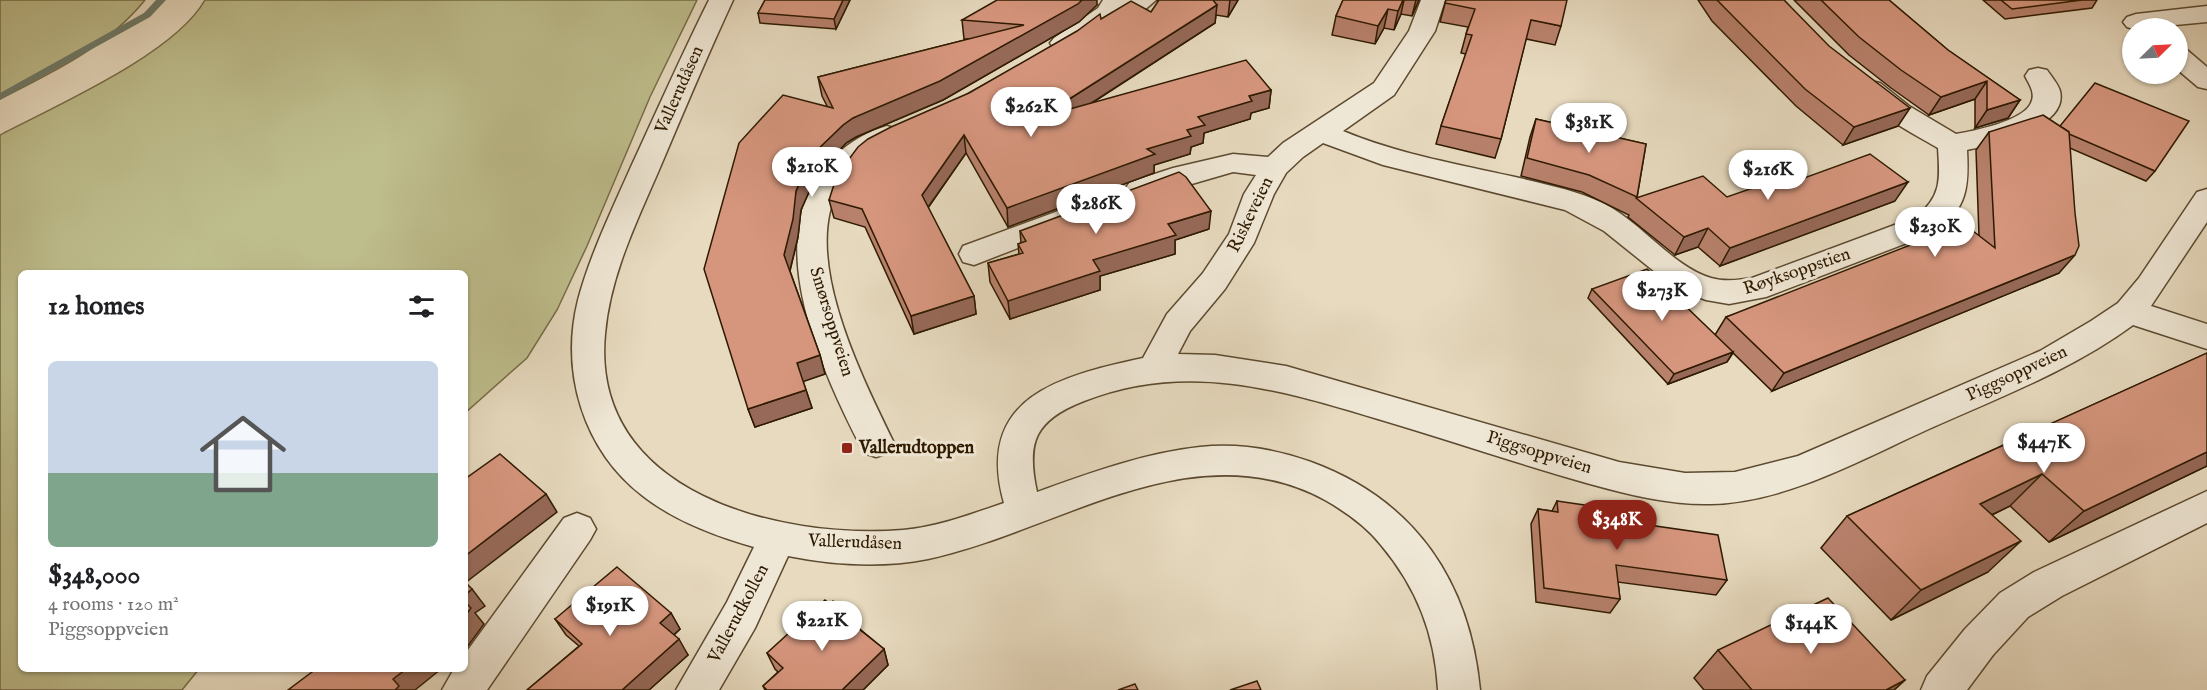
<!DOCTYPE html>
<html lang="en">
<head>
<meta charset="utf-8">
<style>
  :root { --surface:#fff; --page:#f2f2f2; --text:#202124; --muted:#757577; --line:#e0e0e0; --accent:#8f2418 }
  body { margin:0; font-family:"IM FELL English",serif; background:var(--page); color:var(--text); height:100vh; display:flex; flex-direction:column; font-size:22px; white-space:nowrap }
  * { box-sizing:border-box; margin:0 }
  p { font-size:20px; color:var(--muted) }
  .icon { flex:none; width:33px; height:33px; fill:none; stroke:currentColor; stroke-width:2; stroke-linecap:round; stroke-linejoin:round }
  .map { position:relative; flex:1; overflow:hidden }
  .sheet { position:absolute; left:18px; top:270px; width:450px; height:402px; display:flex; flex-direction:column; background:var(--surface); border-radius:9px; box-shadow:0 2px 4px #0004 }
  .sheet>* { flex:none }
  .needle { width:39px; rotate:66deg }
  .fabs { position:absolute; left:2122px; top:18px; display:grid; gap:12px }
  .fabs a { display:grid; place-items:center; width:66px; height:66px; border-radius:50%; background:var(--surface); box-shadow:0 2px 4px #0004; font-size:30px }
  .price { position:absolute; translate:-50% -51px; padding:0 14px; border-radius:21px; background:#fff; color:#222; font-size:20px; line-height:39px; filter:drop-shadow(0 2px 3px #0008) }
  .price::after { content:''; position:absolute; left:50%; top:36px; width:18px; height:14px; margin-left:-9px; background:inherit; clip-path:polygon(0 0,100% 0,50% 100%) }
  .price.active { background:var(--accent); color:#fff }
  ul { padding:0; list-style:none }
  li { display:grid; align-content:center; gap:12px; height:318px; padding:0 30px }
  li+li { border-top:2px solid var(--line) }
  li span { display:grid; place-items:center; height:186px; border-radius:9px; color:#555 }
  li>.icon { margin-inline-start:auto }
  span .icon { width:108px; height:108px; fill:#fffc; stroke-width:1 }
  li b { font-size:26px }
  h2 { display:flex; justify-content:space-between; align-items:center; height:72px; padding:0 30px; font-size:26px }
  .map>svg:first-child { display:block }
  .green { fill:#bebd8c; stroke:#766c46; stroke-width:1.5 }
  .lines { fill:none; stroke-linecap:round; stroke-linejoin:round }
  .stream { fill:#6d7b6a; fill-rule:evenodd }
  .minor-casing { stroke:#5c4a30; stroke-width:3 }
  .minor { fill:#efe7d5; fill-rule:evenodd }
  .wall { fill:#b8816c; stroke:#2e1a00; stroke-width:1.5 }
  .shaded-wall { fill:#966958; stroke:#2e1a00; stroke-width:1.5 }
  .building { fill:#d6967e; stroke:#2e1a00; stroke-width:1.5 }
  .poi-dot { fill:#8f2418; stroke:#efe7d5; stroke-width:2 }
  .labels { text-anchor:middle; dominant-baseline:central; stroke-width:6; stroke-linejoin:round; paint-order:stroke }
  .street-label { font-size:18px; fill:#2e1a00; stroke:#efe7d5 }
  .poi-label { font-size:18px; font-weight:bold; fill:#2e1a00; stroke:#efe7d5; text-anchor:start }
</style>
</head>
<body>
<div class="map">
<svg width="2207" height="690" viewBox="0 0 2207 690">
  <rect width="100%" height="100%" fill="#e7dabf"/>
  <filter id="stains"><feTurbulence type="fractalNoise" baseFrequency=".00333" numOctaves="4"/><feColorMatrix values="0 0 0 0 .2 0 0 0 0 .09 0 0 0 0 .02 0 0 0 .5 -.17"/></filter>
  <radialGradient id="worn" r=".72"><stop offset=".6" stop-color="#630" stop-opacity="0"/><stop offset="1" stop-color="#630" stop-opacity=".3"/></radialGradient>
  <g class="green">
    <path d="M0,0H145C107,47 53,72 0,99Z"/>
    <path d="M205,0H697L650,97L587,246L557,310L527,358L465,413V273H21V669H199L182,690H0V135C55,106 175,54 205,0Z"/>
  </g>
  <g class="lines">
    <polygon class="stream" points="156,0 166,0 150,17 0,100 0,93 144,13"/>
    <g class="minor-casing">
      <g id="minor">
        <path d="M709,0H733C707,56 683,113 659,170C636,223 610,276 605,334C590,493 779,540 903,530C938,527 971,514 1004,503C974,397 1060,376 1143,358L1167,314L1203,273L1229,234L1244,194L1256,175L1233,172L1140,199L1130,196L1125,189L1130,182L1173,168L1233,154L1268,157L1283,143L1374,83L1409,31L1421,0H1445L1435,31L1394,95L1343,131C1398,154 1457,164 1515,177C1544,184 1575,190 1603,203C1640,221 1673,267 1711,278C1725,282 1738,280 1752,278L1916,217C1942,196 1940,179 1938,148C1913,133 1873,114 1857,89L1860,83L1870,81L1880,83L1909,106L1956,134C1974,131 2023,121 2031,103C2036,93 2029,84 2025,76L2029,70L2038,68L2047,70C2051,76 2058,84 2060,91C2069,128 1991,145 1967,150C1969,187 1967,207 1938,231L1766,297L1729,304L1706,300L1675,288L1604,231L1565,210L1383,165L1323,143L1303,157L1286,173L1274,194L1254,243L1225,289L1190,331L1178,354L1215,355L1286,366L1619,462L1685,473L1735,472L1798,456L2040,351L2091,321L2118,303L2139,278L2197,192L2207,189V222L2151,306L2207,324V349L2133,325C2072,370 2000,397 1931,428C1862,459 1788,502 1711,504C1671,505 1629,495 1590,484C1519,464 1449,440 1378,419C1278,389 1186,361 1084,401C1035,420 1026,442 1037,492C1090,473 1144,453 1200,447C1238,443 1275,449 1311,462C1415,500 1470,582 1480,690H1438C1435,634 1417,588 1381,545C1366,526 1346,512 1325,500C1193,428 1056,532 928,559C883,568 833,565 788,556L755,628L719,690H676L727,602L754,547C715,536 675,521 643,496C583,450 560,372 578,300C590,255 611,212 630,169C656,113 681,56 709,0Z"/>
        <polygon points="1103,0 1156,0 1141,13 1115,19 1072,48 1063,51 1054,48 1050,43 1054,38 1098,8"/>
        <polygon points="2207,6 2207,22 2133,29 2127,27 2123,22 2127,17 2136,14"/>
        <polygon points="2178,48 2187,50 2207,67 2207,89 2198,87 2178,70"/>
        <path d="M887,126L897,129L901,135C896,143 888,146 880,151C865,160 848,172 839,188C800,257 863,379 894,443L888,453L876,457L864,453C823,374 753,228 836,155C850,142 868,131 887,126Z"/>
        <polygon points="1061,210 1072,213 1076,220 1072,227 974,265 963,262 959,254 963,246"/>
        <polygon points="2207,491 2207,523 2062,596 2028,617 1993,655 1967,690 1921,690 1927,676 1965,629 2000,593 2034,572"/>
        <polygon points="577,513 590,518 596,529 590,540 487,690 442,690 454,669 465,669 465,654 564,518"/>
      </g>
    </g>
    <use href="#minor" class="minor"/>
  </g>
  <g class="wall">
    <polygon points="765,0 850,0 836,29 760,23 758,13"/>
    <polygon points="1157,0 1238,0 1228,17 1216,15 1215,23 1092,103 1271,90 1269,108 1251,113 1250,119 1204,133 1203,143 1191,147 1190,154 1154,165 1154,173 1008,227 966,153 928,208 974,296 976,314 914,334 865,227 834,218 829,200 969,93 1101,19 1151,12 1158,2"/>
    <polygon points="1343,0 1419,0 1412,16 1401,14 1394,30 1384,28 1375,44 1332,35 1336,16"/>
    <polygon points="1446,0 1561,26 1555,45 1526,39 1501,139 1495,158 1436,144 1441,126 1466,54 1461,53 1468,27 1440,22"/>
    <polygon points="1698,0 1784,0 1898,126 1843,145 1796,106 1712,21"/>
    <polygon points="1794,0 1889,0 1948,50 2020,100 2008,118 1975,128 1975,99 1929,115 1891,88 1849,55"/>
    <polygon points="1983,0 2097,0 2092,8 2005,19"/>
    <polygon points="1097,5 1079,22 943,100 856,137 846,143 817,174 801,210 798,237 790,271 820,355 825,374 803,381 812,408 755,427 748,409 827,106 822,96 818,77 969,39 964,39 962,20"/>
    <polygon points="1536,119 1646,144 1637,198 1727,197 1771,190 1895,201 1720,266 1698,247 1675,255 1628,217 1629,215 1582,192 1521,176 1530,137"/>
    <polygon points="2060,127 2155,171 2146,181 2070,148 2059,273 1772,391 1733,353 1727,362 1668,384 1588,298 1592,289 1715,335 1726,317 1979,236 1976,150 1989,132"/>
    <polygon points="1209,229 1175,240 1175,254 1100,276 1100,290 1010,319 990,282 988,263 1019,254 1018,244 1021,243 1020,231"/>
    <polygon points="2207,353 2207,466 2049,542 2010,506 1992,515 1988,572 1891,620 1821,548 1847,516"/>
    <polygon points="1557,501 1727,580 1716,595 1618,582 1620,599 1610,613 1536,602 1531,524 1538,509 1552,511"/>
    <polygon points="671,613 680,629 674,635 688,655 649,690 527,690 579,646 566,635 555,619"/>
    <polygon points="861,630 884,649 888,665 863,690 765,690 763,686 778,672 775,669 767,653"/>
    <polygon points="1718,650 1905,680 1894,690 1704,690 1694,678"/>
  </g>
  <g class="shaded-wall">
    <polygon points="843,0 850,0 836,29 834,19"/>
    <polygon points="1082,0 1097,0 1097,5 1079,22 943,100 856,137 846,143 817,174 801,210 798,237 789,274 784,255 796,191 812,155 843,125 853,118"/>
    <polygon points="1230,0 1238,0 1228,17"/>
    <polygon points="1403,0 1404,0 1401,14 1394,30 1398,11"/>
    <polygon points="1416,0 1419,0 1412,16"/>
    <polygon points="1217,5 1215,23 1042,135 1041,117"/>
    <polygon points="1388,9 1384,28 1375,44 1378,26"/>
    <polygon points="1987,81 1975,99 1929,115 1941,97"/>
    <polygon points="1271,90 1269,108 1251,113 1250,119 1204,133 1203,143 1191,147 1190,154 1154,165 1154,173 1008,227 1007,208 1147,149 1187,130 1198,117 1249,96"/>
    <polygon points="2020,100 2008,118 1975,128 1987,110"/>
    <polygon points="1910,108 1898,126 1843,145 1854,127"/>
    <polygon points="964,135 966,153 924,213 922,195"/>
    <polygon points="1908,182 1895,201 1720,266 1730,248"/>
    <polygon points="1211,211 1209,229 1175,240 1175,254 1100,276 1100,290 1010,319 1008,301 1168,224"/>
    <polygon points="1708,228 1698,247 1675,255 1684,237"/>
    <polygon points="2075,255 2059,273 1772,391 1784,373"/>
    <polygon points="974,296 976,314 914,334 911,316"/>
    <polygon points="1733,352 1727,362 1668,384 1674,374"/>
    <polygon points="820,355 825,374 802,382 797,363"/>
    <polygon points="806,390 812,408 755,427 748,409"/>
    <polygon points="2207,452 2207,466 2049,542 2084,511"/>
    <polygon points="2042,474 2010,506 1949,535 1980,504"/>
    <polygon points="546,494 557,512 465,583 465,556"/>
    <polygon points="2021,541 1988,572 1891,620 1921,590"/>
    <polygon points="472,589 485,606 475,613 484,624 465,650 465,595"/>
    <polygon points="671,613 680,629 669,639 660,623"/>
    <polygon points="858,622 863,638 854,625"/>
    <polygon points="679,639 688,655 649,690 622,690"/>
    <polygon points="884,649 888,665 863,690 842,690"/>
    <polygon points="406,669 441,669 415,690 395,690 393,679"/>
    <polygon points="1905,680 1894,690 1886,690"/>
  </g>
  <g class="building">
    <polygon points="765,0 843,0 834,19 758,13"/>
    <polygon points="997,0 1082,0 1078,4 940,81 853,118 843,125 812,155 796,191 793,219 784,255 820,355 797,363 806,390 748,409 704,269 739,143 783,95 833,108 818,77 1024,25 962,20"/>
    <polygon points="1159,0 1213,0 1217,5 1041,117 1246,60 1271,90 1249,96 1252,101 1198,117 1205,125 1187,130 1191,136 1147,149 1155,154 1007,208 964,135 922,195 974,296 911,316 862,209 829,200 837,175 858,147 868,139 891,127 969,93 1077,31 1100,14 1101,19 1131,1 1151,12"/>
    <polygon points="1343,0 1403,0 1398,11 1388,9 1378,26 1336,16"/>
    <polygon points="1446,0 1567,0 1561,26 1531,20 1501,139 1441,126 1472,35 1466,34 1475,9 1445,3"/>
    <polygon points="1717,0 1784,0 1829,46 1910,108 1854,127 1805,89"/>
    <polygon points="1821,0 1889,0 1948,50 2020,100 1987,110 1987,81 1941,97 1901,70 1859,37"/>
    <polygon points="2001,0 2082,0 2012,9"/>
    <polygon points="2095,83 2189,121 2155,171 2069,134 2069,132 2060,126"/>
    <polygon points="2043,115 2069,132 2075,213 2079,246 2075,255 1784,373 1726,317 1964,224 1995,248 1989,132"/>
    <polygon points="1536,119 1646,144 1637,197 1589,175 1527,158"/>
    <polygon points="1870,154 1908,182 1730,248 1708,228 1684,237 1636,198 1703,176 1727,197 1764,184 1771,190"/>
    <polygon points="1179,172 1186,177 1211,211 1168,224 1176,235 1093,260 1100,271 1008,301 988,263 1023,253 1018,244 1026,241 1020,231"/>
    <polygon points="1647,269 1733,352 1674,374 1592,289"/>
    <polygon points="2207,353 2207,452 2084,511 2042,474 1980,504 2021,541 1921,590 1847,516"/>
    <polygon points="500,454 546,494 465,556 465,479"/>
    <polygon points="1557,501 1598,507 1600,518 1718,535 1727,580 1616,565 1620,599 1544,588 1538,509 1558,512"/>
    <polygon points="617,567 671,613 660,623 679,639 622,690 527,690 582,644 555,619"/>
    <polygon points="465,582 472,589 465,595"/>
    <polygon points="1828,598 1905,680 1886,690 1752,690 1718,650"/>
    <polygon points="825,600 830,604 833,601 858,622 854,625 884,649 842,690 767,690 763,686 783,668 767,653"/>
    <polygon points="465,602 471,608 465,616"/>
    <polygon points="316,669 406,669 393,679 399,686 395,690 288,690"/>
    <polygon points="1257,681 1261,690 1230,690"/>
    <polygon points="1135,684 1138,690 1118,690"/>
  </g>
  <rect class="poi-dot" x="841" y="442" width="12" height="12" rx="3"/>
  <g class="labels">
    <g class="street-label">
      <text transform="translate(680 90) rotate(-66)">Vallerudåsen</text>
      <text transform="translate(1251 215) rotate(-64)">Riskeveien</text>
      <text transform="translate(1797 272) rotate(-19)">Røyksoppstien</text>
      <text transform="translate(831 322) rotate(73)">Smørsoppveien</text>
      <text transform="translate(2017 374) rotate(-25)">Piggsoppveien</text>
      <text transform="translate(1539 453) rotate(17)">Piggsoppveien</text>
      <text transform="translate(855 543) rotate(2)">Vallerudåsen</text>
      <text transform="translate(739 614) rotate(-62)">Vallerudkollen</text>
    </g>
    <g class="poi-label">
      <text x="859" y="448">Vallerudtoppen</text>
    </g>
  </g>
  <rect width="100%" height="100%" filter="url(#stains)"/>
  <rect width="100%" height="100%" fill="url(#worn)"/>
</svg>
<div class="fabs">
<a><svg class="needle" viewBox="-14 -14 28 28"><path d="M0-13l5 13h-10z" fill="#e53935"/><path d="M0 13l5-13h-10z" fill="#757577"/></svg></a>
</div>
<b class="price" style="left:1031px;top:138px">$262K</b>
<b class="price" style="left:1589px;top:154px">$381K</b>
<b class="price" style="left:812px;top:198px">$210K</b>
<b class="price" style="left:1768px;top:201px">$216K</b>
<b class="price" style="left:1096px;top:235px">$286K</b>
<b class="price" style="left:1935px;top:258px">$230K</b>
<b class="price" style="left:1662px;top:322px">$273K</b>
<b class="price" style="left:2044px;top:474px">$447K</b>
<b class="price active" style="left:1617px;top:551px">$348K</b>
<b class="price" style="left:610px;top:637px">$191K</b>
<b class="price" style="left:822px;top:652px">$221K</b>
<b class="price" style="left:1811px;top:655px">$144K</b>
<section class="sheet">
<h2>12 homes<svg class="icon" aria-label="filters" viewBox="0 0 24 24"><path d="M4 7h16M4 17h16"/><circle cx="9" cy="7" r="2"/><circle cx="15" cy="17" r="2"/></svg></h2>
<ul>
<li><span style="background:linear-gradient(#c9d6e8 60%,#7fa58c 0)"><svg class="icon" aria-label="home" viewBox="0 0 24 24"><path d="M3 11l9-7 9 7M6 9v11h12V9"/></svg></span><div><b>$348,000</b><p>4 rooms · 120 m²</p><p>Piggsoppveien</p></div></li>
</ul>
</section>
</div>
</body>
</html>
